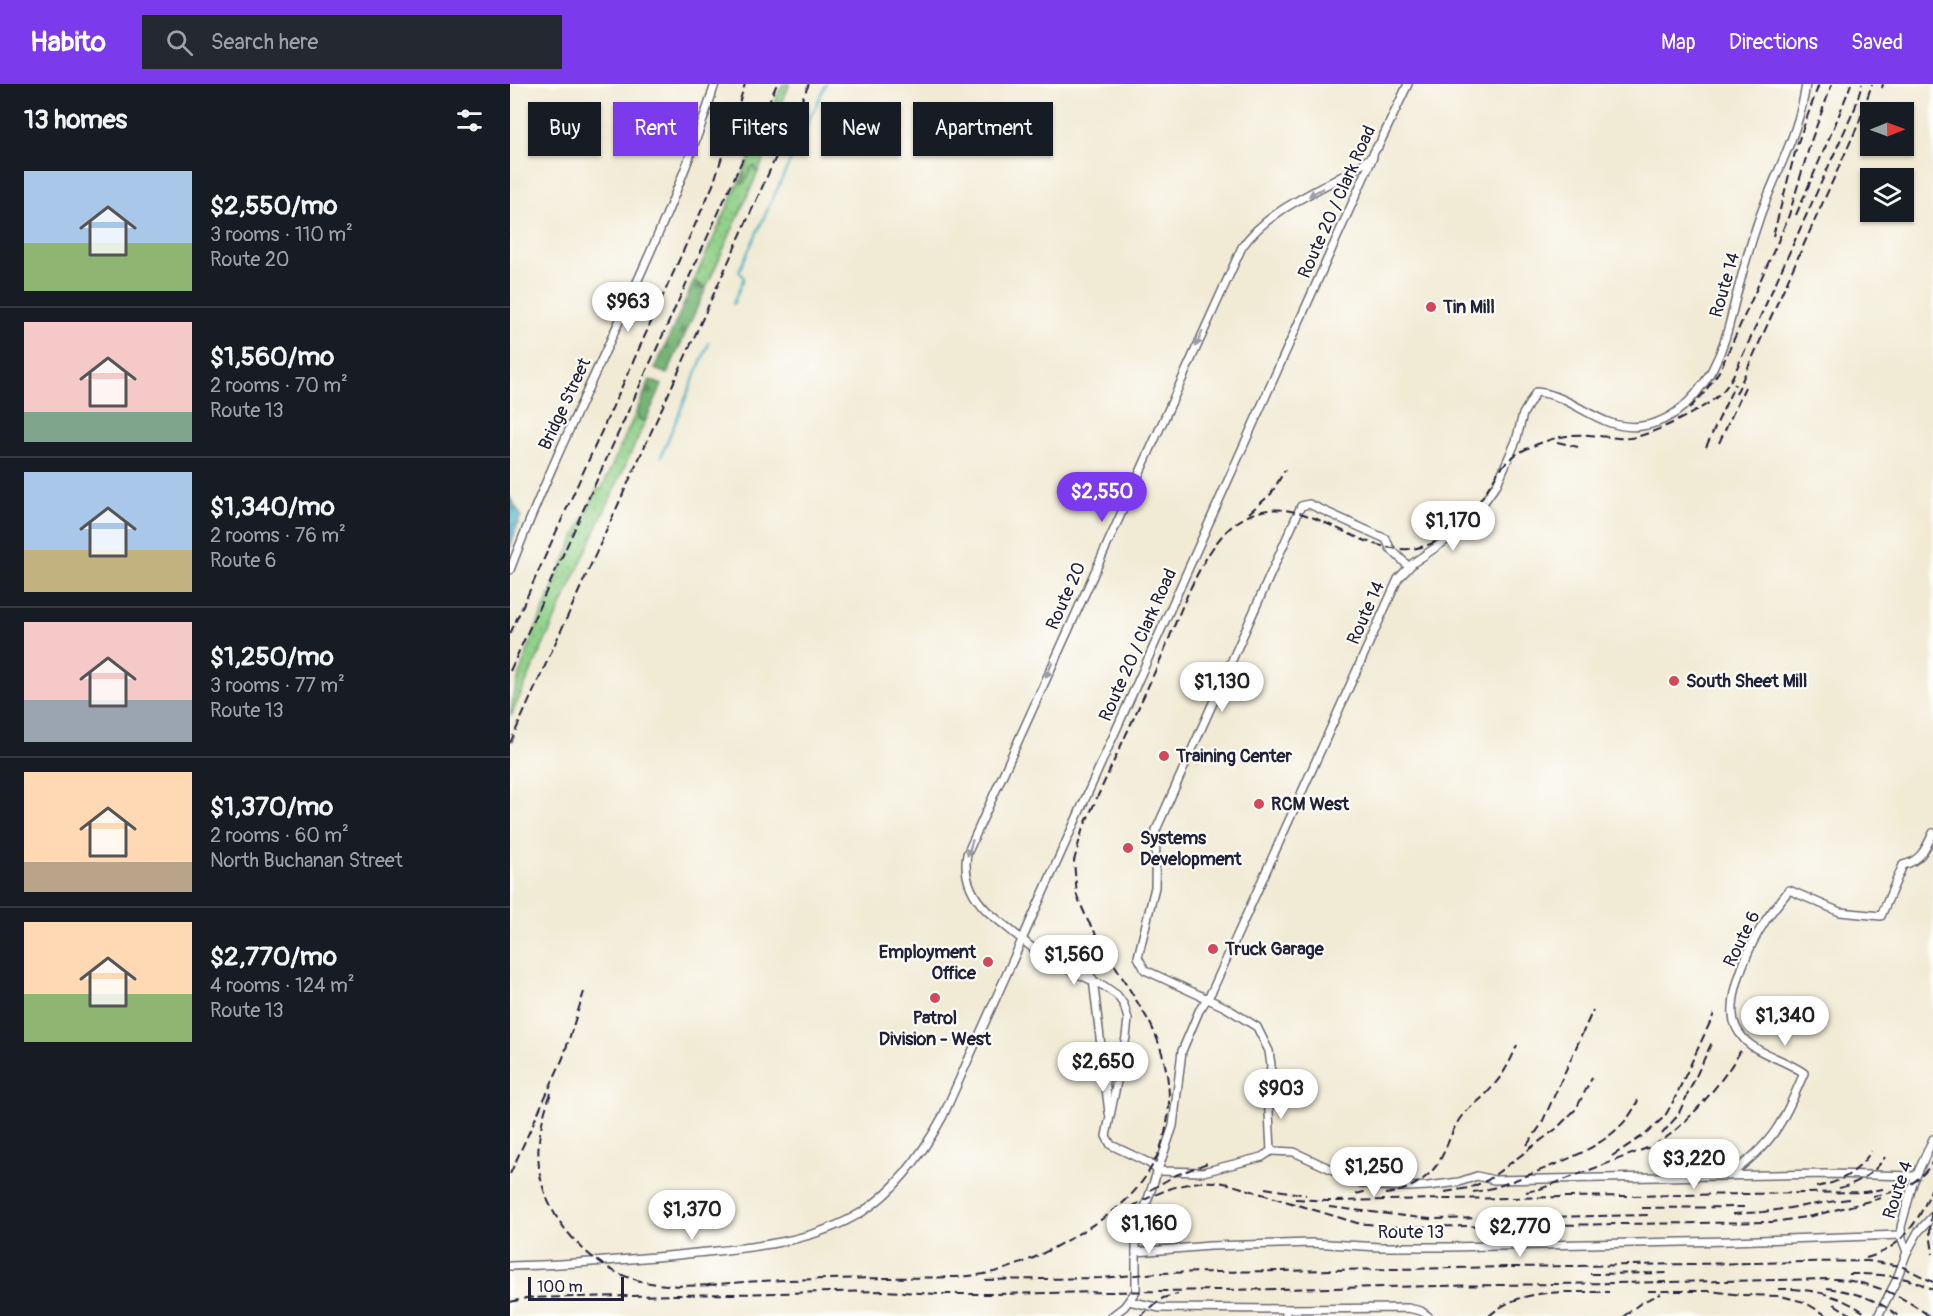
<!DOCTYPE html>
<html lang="en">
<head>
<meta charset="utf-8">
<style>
  :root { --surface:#171b24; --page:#242831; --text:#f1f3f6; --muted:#9ea1a6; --line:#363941; --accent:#7c3aed }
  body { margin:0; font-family:Pangolin,sans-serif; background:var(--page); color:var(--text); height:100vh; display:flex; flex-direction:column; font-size:22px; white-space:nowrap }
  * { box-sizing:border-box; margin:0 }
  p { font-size:20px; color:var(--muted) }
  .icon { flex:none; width:33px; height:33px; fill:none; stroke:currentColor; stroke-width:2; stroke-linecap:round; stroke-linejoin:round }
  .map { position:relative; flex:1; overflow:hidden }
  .panel { display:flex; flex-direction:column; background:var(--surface); width:510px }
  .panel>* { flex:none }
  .hud { position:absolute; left:18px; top:18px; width:570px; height:54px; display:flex; gap:12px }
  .needle { width:39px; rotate:89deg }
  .tools { position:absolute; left:1350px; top:18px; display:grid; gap:12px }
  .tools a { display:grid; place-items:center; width:54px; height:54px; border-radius:0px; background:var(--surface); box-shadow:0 2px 4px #0004; font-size:30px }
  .scale { position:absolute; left:18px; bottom:15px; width:96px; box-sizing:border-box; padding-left:6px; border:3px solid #22223b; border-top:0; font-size:16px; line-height:21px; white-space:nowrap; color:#22223b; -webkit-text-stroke:4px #fdfcf7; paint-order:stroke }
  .price { position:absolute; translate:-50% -51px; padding:0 14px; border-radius:21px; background:#fff; color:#222; font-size:20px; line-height:39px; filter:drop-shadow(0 2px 3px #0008) }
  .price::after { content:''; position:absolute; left:50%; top:36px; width:18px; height:14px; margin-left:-9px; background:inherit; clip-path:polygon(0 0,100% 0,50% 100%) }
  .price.on { background:var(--accent); color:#fff }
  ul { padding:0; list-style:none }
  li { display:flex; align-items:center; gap:18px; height:150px; padding:0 24px }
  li+li { border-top:2px solid var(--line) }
  li span { display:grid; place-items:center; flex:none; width:168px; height:120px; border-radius:0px; color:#555 }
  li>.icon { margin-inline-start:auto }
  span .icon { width:72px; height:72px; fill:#fffc; stroke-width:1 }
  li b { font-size:26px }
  h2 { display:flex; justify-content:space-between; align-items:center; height:72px; padding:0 24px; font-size:26px }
  .chip { padding:0 21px; border-radius:0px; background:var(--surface); box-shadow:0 2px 4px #0004; font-size:21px; line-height:54px }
  .chip.on { background:var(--accent); color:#fff }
  header { display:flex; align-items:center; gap:36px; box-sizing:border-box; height:84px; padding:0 30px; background:var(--accent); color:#fff }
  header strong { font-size:28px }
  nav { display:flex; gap:33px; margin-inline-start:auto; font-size:21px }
  .search { width:420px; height:54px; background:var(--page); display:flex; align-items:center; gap:15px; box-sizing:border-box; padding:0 21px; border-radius:0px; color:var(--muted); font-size:22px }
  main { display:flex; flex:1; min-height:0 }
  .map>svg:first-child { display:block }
  .grass { fill:url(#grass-dots); stroke:#5a7a62; stroke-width:1.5 }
  .forest { fill:url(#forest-firs); stroke:#4c6b58; stroke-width:1.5 }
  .wetland { fill:url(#wetland-marsh); stroke:#5a7a62; stroke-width:1.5 }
  .water { fill:url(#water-waves); stroke:#31667e; stroke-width:1.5 }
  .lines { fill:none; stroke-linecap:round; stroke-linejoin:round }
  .stream { stroke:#40aac0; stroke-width:2 }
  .street-casing { stroke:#6a6871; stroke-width:10 }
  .street { stroke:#fff; stroke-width:7 }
  .rail { stroke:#22223b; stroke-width:2; stroke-dasharray:9 4.5; stroke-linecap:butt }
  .oneway { fill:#9c9ca7 }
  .poi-dot { fill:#d1495b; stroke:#fdfcf7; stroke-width:2 }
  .labels { text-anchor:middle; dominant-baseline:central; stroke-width:4.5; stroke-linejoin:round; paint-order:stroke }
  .street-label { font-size:18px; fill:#22223b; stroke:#fdfcf7 }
  .poi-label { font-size:18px; font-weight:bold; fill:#22223b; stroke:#fdfcf7; text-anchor:start }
</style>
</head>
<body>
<header>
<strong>Habito</strong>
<div class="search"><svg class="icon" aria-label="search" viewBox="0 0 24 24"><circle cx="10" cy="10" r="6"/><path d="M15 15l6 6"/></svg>Search here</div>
<nav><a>Map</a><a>Directions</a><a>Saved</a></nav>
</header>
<main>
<section class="panel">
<h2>13 homes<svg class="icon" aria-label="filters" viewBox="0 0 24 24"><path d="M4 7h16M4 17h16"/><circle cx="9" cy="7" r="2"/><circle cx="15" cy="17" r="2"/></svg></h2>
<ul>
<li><span style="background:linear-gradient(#a9c7e8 60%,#8fb573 0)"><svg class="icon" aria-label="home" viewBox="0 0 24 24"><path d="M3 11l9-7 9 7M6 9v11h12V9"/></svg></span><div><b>$2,550/mo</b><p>3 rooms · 110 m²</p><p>Route 20</p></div></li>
<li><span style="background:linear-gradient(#f6c9c9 75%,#7fa58c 0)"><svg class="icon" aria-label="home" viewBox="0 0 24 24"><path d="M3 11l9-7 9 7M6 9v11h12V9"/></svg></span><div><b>$1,560/mo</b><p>2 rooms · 70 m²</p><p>Route 13</p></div></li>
<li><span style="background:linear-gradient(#a9c7e8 65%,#c2b280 0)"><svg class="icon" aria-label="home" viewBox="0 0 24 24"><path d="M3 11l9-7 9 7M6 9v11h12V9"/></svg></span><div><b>$1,340/mo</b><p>2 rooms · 76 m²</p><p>Route 6</p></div></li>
<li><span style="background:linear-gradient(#f6c9c9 65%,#9aa5b1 0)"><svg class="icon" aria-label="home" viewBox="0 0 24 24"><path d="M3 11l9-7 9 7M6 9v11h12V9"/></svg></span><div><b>$1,250/mo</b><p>3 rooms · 77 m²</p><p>Route 13</p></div></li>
<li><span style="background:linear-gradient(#ffd9b3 75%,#b9a48a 0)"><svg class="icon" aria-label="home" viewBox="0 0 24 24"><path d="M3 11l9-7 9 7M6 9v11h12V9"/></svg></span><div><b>$1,370/mo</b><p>2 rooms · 60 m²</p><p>North Buchanan Street</p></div></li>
<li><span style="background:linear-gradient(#ffd9b3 60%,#8fb573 0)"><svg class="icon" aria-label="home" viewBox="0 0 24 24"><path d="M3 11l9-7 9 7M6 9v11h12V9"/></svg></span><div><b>$2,770/mo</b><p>4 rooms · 124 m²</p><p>Route 13</p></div></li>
</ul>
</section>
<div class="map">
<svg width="1423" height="1232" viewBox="0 0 1423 1232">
  <defs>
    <pattern id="grass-dots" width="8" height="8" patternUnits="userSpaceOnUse" patternTransform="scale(1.5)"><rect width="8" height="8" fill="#92d289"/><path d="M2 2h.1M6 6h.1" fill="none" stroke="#7eb477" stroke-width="1.8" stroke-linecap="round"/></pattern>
    <pattern id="forest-firs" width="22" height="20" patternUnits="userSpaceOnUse" patternTransform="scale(1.5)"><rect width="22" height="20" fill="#75b475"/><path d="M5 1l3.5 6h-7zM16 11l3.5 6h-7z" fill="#609261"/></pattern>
    <pattern id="wetland-marsh" width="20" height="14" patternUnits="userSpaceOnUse" patternTransform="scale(1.5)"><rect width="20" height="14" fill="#92d289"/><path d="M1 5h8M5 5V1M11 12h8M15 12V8" fill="none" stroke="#7eb477"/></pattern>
    <pattern id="water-waves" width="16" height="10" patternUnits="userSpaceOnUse" patternTransform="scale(1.5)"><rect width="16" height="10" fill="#40aac0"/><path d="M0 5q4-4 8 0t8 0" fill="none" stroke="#358a9d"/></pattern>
  </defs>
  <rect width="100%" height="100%" fill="#fdfcf7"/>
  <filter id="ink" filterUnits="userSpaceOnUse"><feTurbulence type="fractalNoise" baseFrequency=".0167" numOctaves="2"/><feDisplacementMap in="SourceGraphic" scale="12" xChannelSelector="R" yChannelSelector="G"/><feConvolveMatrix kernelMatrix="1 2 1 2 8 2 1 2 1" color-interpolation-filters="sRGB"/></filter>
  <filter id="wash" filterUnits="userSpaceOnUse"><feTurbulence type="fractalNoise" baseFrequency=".008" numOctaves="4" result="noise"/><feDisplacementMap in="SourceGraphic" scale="24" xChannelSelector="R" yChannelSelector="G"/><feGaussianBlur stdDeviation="1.35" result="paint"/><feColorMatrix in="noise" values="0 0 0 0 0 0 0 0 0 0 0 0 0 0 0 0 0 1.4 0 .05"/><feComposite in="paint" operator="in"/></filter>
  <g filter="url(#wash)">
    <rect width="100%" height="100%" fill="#f1ebd5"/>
    <g class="grass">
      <polygon points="245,82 245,86 248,88 196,204 184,197 234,87 235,91 232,99 235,98 241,83"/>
      <path d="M128,324V334L135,338L1,632C0,593 67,448 87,405L91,406Z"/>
    </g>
    <g class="forest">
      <polygon points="184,197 196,204 157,290 145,285"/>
      <polygon points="140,296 152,301 135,338 128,334 128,324"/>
    </g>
    <polygon class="wetland" points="273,0 280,0 269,23 276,25 248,88 245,86 245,82 241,83 235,98 232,100 235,91 234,87"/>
    <polygon class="water" points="0,414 11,431 0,464"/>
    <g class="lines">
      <g class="stream">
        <polyline points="223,220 234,194 229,187 316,0"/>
        <polyline points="151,372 199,259"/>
      </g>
    </g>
  </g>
  <g filter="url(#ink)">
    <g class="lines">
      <g class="street-casing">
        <g id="street">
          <path d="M868,61L862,72L851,81C811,107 760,123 732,163L457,770C453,793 461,811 477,827L536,875L594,902L607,911L614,921L618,935L616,953L596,1052L601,1061L639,1079L648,1087L693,1088L752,1073L761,1067L758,1009L761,981L759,967L747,943L715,923L635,886L628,873L645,803L646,746L791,422L799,420L876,455L880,464L899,483"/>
          <polyline points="868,63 898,0"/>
          <path d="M0,486C62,322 152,168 205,0"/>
          <path d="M559,885C569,882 577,887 583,895L599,1029"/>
          <polyline points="761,1067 784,1068 851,1099 866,1102 898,1103 918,1102 949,1098 967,1092 984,1096 1318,1090 1406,1092"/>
          <path d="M1218,1092C1264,1059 1272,1040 1294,989C1276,976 1248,970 1234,955C1228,948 1223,939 1223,930C1221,904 1240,860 1254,839C1261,827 1271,817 1279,806L1330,828L1371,832L1393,781C1411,777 1416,764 1423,749"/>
          <polyline points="626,1168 700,1162 801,1159 870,1163 938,1163 1220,1157 1391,1151"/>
          <polyline points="1397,1168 1408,1148 1423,1132"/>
          <path d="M0,1182C56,1181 112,1176 168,1171C230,1164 297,1162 352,1128C388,1105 413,1069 433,1032L863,73"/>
          <polyline points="619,1217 650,1224 776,1225 776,1232"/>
          <polyline points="776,1225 898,1224 911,1227 918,1232"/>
          <path d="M602,1232L614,1223L626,1207V1160L630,1138L663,1042L672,967L689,927L702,907L888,495L903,479L954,444L969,425L987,400L1006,357L1013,330L1026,308C1065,311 1089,348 1132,342C1175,336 1203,293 1215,255C1221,237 1224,219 1229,202C1235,179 1242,155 1250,132C1266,88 1290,47 1296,0"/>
          <polyline points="1368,1232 1386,1197 1397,1168 1392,1155 1391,1143 1403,1099 1423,1055"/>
        </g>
      </g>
      <use href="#street" class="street"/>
      <g class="rail">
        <polyline points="1372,4 1373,0"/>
        <polyline points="1286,131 1327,36 1341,0"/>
        <polyline points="1263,152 1287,61 1309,0"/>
        <polyline points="1226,310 1348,41 1362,0"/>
        <polyline points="1179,325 1194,309 1210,286 1269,155 1279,131 1301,57 1322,0"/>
        <polyline points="1047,358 1068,363"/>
        <polyline points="1209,359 1235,303"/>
        <polyline points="1196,363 1225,300"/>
        <polyline points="739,429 761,410 775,386"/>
        <polyline points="0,550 203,101 235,0"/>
        <polyline points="0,587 267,0"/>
        <polyline points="0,659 299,0"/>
        <path d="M41,1009C19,1067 24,1115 69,1161C85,1177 104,1190 127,1196C152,1203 179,1202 205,1201"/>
        <polyline points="1152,1050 1168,1031 1202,958"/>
        <polyline points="1017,1061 1031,1041 1083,926"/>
        <polyline points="1102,1072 1137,1049 1155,1032 1164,1016 1204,930"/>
        <polyline points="0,1090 53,974 74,908"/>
        <path d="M1306,1103C1329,1099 1349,1088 1361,1067"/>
        <polyline points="755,1104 796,1111"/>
        <path d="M1329,1104C1348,1099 1364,1090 1375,1073"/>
        <polyline points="640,1106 666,1091 700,1078"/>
        <polyline points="935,1108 959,1104 978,1096 1046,1045 1066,1025 1082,994"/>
        <path d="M963,1108C982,1106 999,1098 1016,1092C1056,1076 1111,1058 1128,1016"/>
        <path d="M1016,1108L1030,1105L1140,1063C1170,1051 1217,993 1232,964"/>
        <polyline points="846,1110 870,1104 885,1092"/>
        <path d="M875,1110C897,1108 921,1094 931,1074C938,1061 942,1045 951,1033C958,1024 967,1019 975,1011C989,997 1000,980 1007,961"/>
        <path d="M1363,1112C1387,1109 1410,1100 1423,1077"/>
        <polyline points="785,1115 818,1117 1355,1108 1373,1105"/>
        <polyline points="1422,1115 1420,1148 1423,1170"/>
        <polyline points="819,1123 920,1135 1142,1131"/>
        <polyline points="1132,1124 1234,1123"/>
        <path d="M610,1130C642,1110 680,1091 719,1100L847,1139L887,1143L1263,1138L1302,1132L1371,1114"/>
        <polyline points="1223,1130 1253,1128 1339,1115"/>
        <path d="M1356,1174C1392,1165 1412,1134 1423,1100"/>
        <polyline points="1080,1190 1158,1189"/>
        <path d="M1339,1190C1370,1190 1396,1191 1423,1206"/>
        <polyline points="475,1196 591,1194 648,1189 1358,1177 1391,1182 1423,1198"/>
        <path d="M198,1201C258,1195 318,1195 379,1194C410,1193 443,1195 474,1190C507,1184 533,1170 561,1154C581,1142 601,1131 617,1115C666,1066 670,999 640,939L578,837L567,812L564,777L572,747C598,689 625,632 651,574C667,537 690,469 721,443C783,392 836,469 900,465C932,462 956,437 973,412C987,391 991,377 1016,365C1036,356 1057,349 1079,351C1093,352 1106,355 1120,354C1140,352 1192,326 1208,312C1216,305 1221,296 1226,286L1345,24L1352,0"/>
        <path d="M1317,1204C1344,1208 1368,1215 1388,1232"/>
        <path d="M1268,1205C1301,1204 1332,1211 1359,1232"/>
        <polyline points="1138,1207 1199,1207 1232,1211 1271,1212 1294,1218 1318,1232"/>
        <path d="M14,1214L374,1207L430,1210H485L1325,1195C1360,1198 1391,1210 1419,1232"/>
        <polyline points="0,1218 21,1213"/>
        <polyline points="1324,1220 1343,1232"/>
        <polyline points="630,1232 653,1214 668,1210"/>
        <path d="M979,1232C1012,1202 1058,1209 1099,1208"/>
        <polyline points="1114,1232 1132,1218 1151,1210"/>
      </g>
    </g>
    <defs><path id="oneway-solid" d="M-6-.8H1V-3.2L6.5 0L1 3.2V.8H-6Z" transform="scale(1.5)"/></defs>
    <g class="oneway">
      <use href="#oneway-solid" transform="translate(806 108) rotate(151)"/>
      <use href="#oneway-solid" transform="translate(689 255) rotate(114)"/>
      <use href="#oneway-solid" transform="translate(539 586) rotate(114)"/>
      <use href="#oneway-solid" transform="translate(460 764) rotate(108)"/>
    </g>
  </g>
  <g class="poi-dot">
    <circle cx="921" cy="223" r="6"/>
    <circle cx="1164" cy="597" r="6"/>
    <circle cx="654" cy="672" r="6"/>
    <circle cx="749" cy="720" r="6"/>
    <circle cx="618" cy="764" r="6"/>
    <circle cx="703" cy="865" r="6"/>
    <circle cx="478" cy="878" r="6"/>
    <circle cx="425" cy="914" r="6"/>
  </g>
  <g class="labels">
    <g class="street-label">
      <text transform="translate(827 118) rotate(-66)">Route 20 / Clark Road</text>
      <text transform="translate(1215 201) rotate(-74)">Route 14</text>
      <text transform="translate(55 320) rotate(-65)">Bridge Street</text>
      <text transform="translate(556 512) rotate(-66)">Route 20</text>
      <text transform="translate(856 529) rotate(-66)">Route 14</text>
      <text transform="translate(628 561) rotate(-66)">Route 20 / Clark Road</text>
      <text transform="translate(1232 855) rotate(-64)">Route 6</text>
      <text transform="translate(1388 1106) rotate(-72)">Route 4</text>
      <text x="901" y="1148">Route 13</text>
    </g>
    <g class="poi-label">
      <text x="933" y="223">Tin Mill</text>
      <text x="1176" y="597">South Sheet Mill</text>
      <text x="666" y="672">Training Center</text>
      <text x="761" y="720">RCM West</text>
      <text x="630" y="754">Systems<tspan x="630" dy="21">Development</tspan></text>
      <text x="715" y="865">Truck Garage</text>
      <text x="466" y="868" text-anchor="end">Employment<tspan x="466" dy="21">Office</tspan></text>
      <text x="425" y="934" text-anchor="middle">Patrol<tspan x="425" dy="21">Division - West</tspan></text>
    </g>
  </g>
</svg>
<div class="tools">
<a><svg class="needle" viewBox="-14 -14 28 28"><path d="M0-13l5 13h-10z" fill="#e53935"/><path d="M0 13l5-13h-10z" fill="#9ea1a6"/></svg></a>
<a><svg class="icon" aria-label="layers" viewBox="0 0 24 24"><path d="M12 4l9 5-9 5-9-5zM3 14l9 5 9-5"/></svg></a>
</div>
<div class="scale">100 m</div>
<b class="price" style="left:118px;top:249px">$963</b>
<b class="price on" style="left:592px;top:439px">$2,550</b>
<b class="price" style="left:943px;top:468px">$1,170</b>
<b class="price" style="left:712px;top:629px">$1,130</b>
<b class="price" style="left:564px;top:902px">$1,560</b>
<b class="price" style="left:1275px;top:963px">$1,340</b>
<b class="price" style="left:593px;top:1009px">$2,650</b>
<b class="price" style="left:771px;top:1036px">$903</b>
<b class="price" style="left:1184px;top:1106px">$3,220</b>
<b class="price" style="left:864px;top:1114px">$1,250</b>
<b class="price" style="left:182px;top:1157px">$1,370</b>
<b class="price" style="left:639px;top:1171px">$1,160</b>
<b class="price" style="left:1010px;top:1174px">$2,770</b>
<div class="hud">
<a class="chip">Buy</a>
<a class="chip on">Rent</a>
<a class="chip">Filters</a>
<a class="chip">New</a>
<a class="chip">Apartment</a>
</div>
</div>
</main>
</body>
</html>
